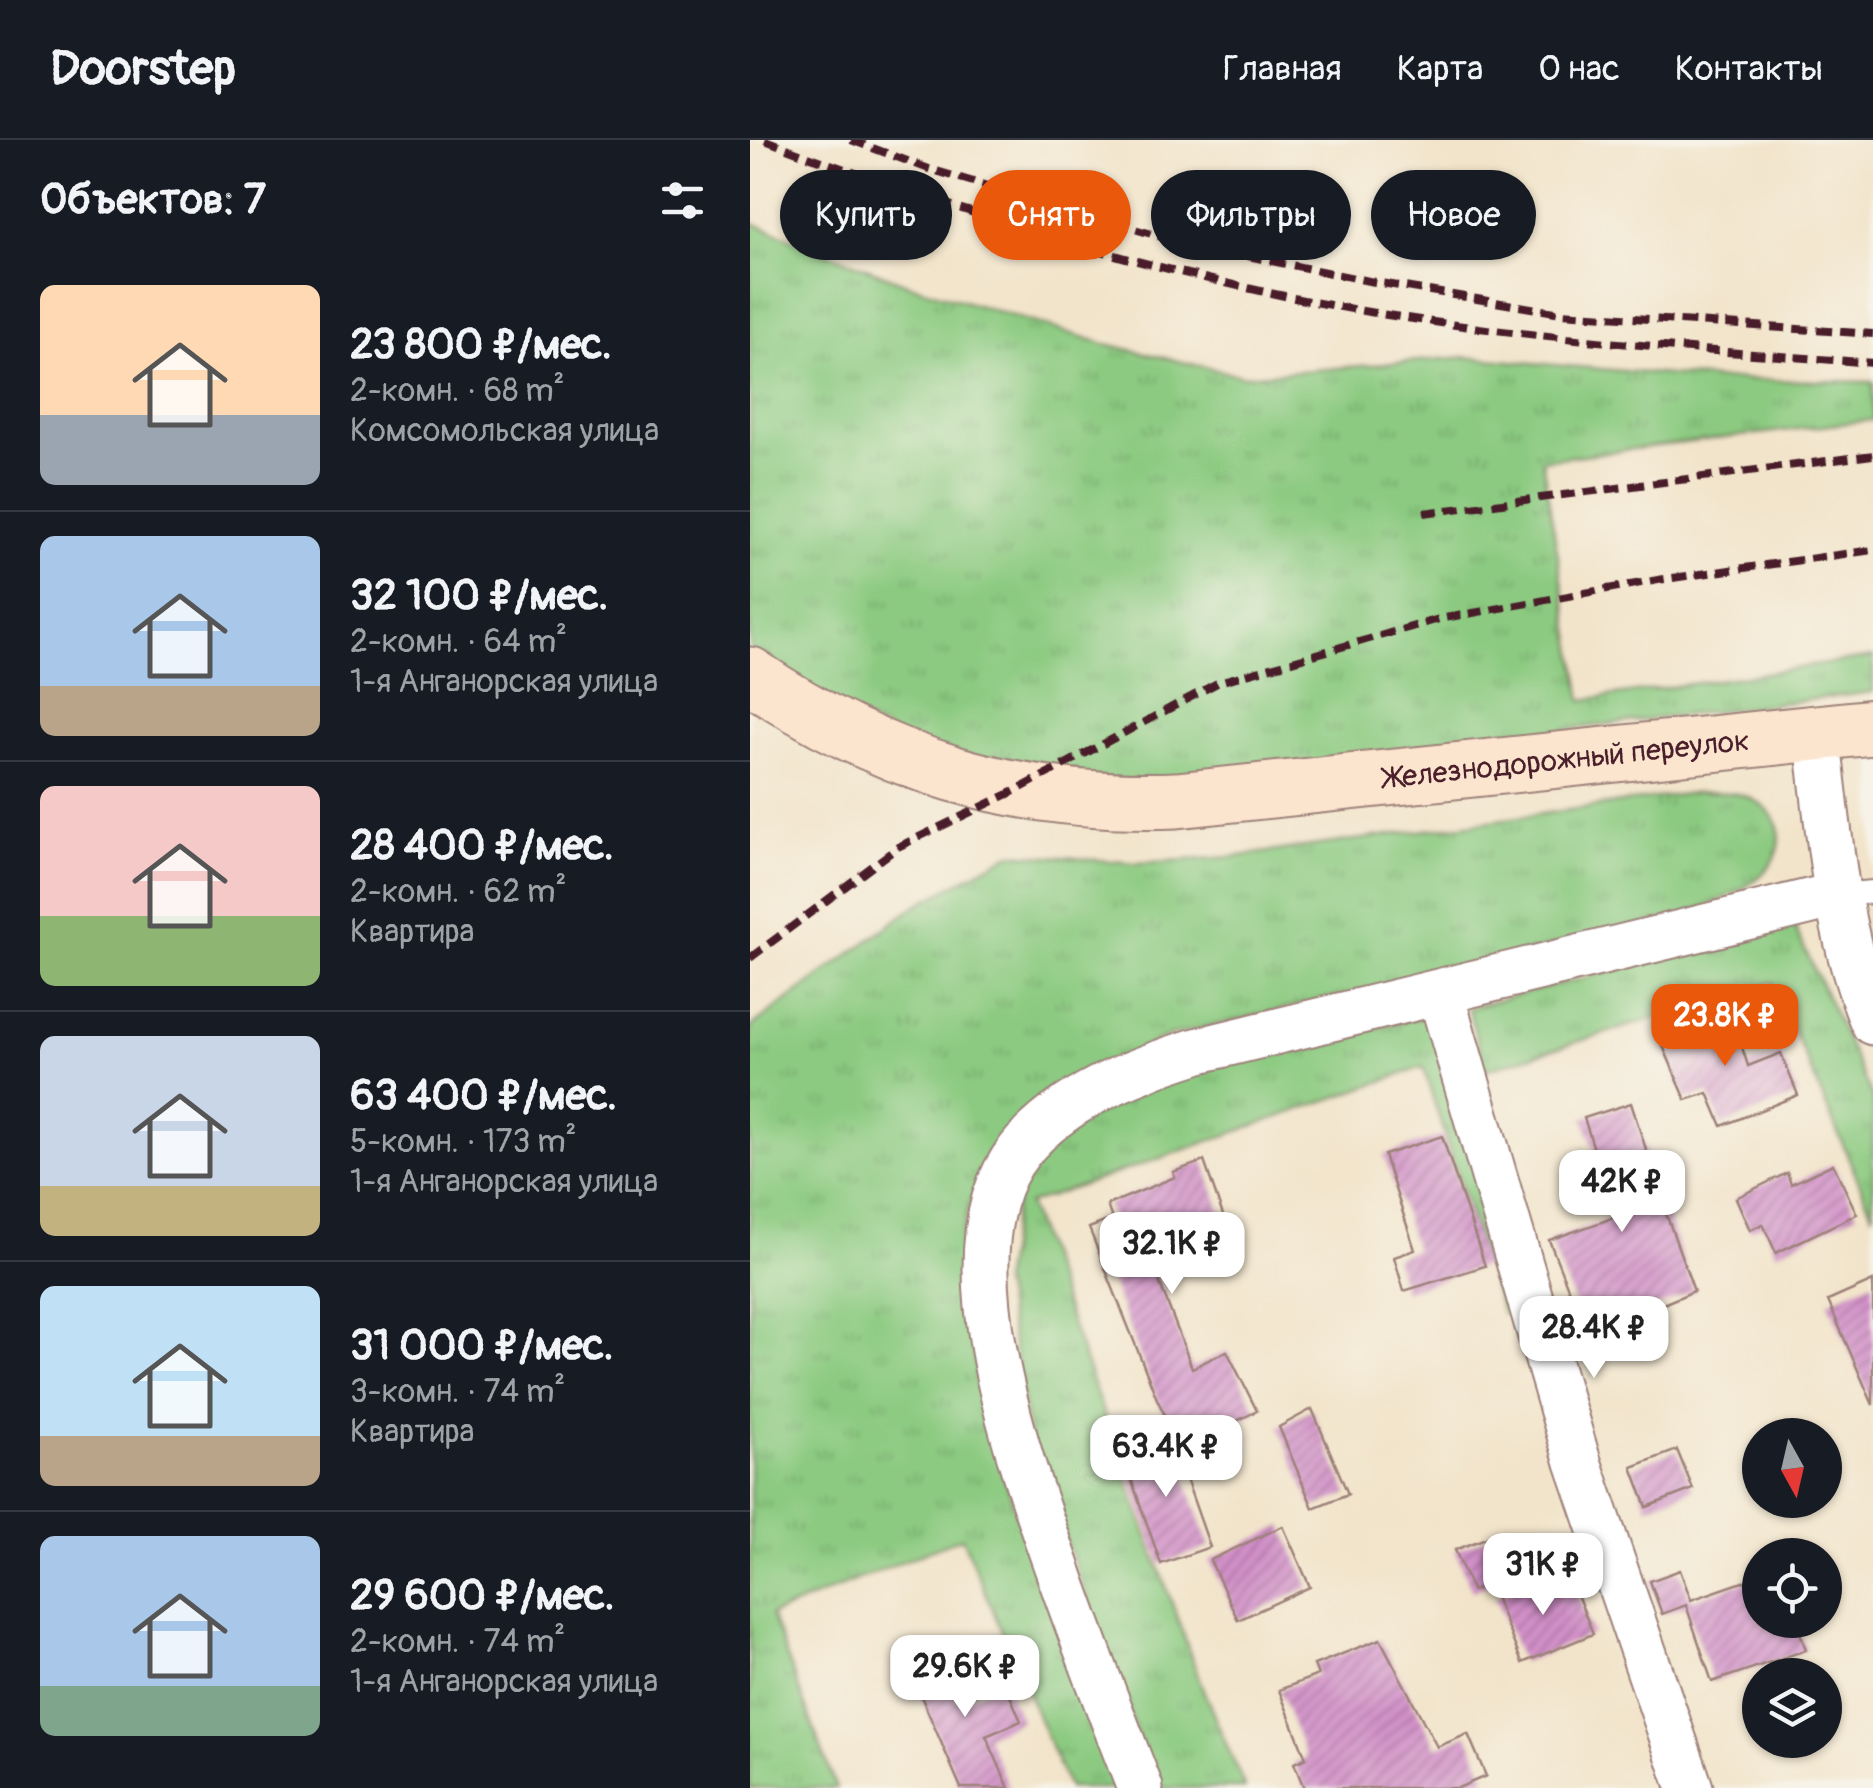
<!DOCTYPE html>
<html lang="ru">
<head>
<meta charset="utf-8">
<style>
  :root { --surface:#171b24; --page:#242831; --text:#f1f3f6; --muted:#9ea1a6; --line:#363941; --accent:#ea580c }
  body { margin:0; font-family:Pangolin,sans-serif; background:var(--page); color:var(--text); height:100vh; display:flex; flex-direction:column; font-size:38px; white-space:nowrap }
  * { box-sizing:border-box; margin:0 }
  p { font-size:32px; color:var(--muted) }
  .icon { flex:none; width:55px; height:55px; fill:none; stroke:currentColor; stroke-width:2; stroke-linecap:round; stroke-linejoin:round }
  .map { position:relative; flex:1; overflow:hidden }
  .drawer { display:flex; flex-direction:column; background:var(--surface); width:750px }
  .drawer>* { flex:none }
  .hud { position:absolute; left:30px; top:30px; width:942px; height:90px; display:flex; gap:20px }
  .needle { width:65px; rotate:172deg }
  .fabs { position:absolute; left:992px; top:1278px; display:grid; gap:20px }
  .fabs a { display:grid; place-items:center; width:100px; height:100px; border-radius:50%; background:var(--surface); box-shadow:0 2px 8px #0004; font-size:50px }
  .price { position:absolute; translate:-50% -85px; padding:0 22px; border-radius:20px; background:#fff; color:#222; font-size:32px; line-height:65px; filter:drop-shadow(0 2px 5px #0008) }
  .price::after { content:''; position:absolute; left:50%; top:60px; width:30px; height:22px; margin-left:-15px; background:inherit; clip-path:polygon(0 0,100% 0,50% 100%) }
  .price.active { background:var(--accent); color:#fff }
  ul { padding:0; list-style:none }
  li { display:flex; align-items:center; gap:30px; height:250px; padding:0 40px }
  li+li { border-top:2px solid var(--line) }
  li span { display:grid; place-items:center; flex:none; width:280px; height:200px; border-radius:15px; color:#555 }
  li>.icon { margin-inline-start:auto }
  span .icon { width:120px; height:120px; fill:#fffc; stroke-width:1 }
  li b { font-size:42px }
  h2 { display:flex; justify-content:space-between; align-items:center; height:120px; padding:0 40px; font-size:42px }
  .tag { padding:0 35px; border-radius:45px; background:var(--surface); box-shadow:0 2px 8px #0004; font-size:35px; line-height:90px }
  .tag.active { background:var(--accent); color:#fff }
  header { display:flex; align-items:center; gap:60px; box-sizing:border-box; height:140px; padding:0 50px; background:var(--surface); border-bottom:2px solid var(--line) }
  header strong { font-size:48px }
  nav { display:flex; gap:55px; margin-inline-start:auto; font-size:35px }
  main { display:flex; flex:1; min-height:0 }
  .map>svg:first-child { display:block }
  .grass { fill:url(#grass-tufts); stroke:#6a7456; stroke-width:2.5 }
  .building { fill:url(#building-hatch) }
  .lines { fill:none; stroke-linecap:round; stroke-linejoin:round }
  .lane-casing { stroke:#9e827a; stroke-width:26 }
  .street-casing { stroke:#9e827a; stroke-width:49 }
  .secondary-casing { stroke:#9e827a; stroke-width:59 }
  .lane { stroke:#fff; stroke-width:22 }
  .street { stroke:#fff; stroke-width:45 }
  .secondary { stroke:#fce5cf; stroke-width:55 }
  .rail { stroke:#4a1f2b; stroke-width:8; stroke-dasharray:15 8; stroke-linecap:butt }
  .labels { text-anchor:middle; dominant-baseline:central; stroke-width:9; stroke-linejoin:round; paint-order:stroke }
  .street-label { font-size:30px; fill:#4a1f2b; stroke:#f7f3e8 }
</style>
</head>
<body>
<header>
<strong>Doorstep</strong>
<nav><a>Главная</a><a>Карта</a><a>О нас</a><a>Контакты</a></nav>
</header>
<main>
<section class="drawer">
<h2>Объектов: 7<svg class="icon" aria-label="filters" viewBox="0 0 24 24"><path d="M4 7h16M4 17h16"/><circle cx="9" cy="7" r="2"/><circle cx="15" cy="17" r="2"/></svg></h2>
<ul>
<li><span style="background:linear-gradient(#ffd9b3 65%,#9aa5b1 0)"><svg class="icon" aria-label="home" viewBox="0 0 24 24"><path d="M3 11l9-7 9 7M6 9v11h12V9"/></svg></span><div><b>23 800 ₽/мес.</b><p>2-комн. · 68 m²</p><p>Комсомольская улица</p></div></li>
<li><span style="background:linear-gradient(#a9c7e8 75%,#b9a48a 0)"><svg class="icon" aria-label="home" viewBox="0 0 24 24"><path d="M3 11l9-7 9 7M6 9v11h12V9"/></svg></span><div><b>32 100 ₽/мес.</b><p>2-комн. · 64 m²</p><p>1-я Анганорская улица</p></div></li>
<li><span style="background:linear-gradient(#f6c9c9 65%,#8fb573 0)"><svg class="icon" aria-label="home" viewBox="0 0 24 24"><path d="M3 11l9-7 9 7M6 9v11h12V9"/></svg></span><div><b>28 400 ₽/мес.</b><p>2-комн. · 62 m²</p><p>Квартира</p></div></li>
<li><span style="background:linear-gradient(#c9d6e8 75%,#c2b280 0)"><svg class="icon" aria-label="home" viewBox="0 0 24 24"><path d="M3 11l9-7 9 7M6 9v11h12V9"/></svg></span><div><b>63 400 ₽/мес.</b><p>5-комн. · 173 m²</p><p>1-я Анганорская улица</p></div></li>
<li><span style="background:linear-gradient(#bfe0f5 75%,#b9a48a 0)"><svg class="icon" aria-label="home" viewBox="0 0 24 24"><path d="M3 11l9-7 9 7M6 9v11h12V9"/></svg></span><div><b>31 000 ₽/мес.</b><p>3-комн. · 74 m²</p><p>Квартира</p></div></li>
<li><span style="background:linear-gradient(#a9c7e8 75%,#7fa58c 0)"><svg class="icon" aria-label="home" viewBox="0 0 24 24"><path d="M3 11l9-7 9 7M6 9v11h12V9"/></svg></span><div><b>29 600 ₽/мес.</b><p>2-комн. · 74 m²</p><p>1-я Анганорская улица</p></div></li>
</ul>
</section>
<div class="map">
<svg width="1123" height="1648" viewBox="0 0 1123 1648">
  <defs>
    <pattern id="grass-tufts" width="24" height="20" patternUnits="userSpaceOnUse" patternTransform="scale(2.5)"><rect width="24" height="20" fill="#8bca80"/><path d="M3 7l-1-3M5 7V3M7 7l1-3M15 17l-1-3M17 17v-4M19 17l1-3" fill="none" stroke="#79ad6f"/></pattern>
    <pattern id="building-hatch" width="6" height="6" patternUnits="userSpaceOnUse" patternTransform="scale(2.5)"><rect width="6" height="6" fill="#d190c8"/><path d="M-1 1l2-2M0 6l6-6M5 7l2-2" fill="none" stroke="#ac75a3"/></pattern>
  </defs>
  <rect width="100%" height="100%" fill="#f7f3e8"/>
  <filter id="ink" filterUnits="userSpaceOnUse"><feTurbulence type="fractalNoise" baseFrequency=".01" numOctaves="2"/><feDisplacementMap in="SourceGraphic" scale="20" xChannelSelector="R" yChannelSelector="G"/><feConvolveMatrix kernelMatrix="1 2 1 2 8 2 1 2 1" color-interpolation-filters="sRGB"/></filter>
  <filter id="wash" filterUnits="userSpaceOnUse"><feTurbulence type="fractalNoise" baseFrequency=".0048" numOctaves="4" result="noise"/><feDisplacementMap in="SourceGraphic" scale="40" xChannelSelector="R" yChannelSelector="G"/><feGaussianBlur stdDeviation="2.25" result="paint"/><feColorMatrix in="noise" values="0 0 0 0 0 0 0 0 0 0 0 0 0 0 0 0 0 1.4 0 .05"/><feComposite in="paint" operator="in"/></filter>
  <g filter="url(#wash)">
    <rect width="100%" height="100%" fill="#f2e4ca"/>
    <g class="grass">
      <polygon points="0,82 157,144 356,204 493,236 715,217 965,239 1123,242 1123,280 792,320 832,560 1123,517 1123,552 821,589 397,659 236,639 0,523"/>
      <path d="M949,652C962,653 976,652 988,654C1031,665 1045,707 1010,736C988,755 960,764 934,775L419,896L326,938L286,970L240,1015L220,1062L212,1097L218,1184L236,1278L265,1370L367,1648H318L212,1397L21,1475L86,1648H0V888L165,766L262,713L387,723L482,717Z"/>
      <polygon points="1043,783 1123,959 1123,1075 1023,842 735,930 718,868"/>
      <polygon points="680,875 769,1172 752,1174 673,927 278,1064 454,1552 495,1648 407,1648 281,1307 252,1143 268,1049 290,1016 336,979 397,950 465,925"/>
    </g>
    <g id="blocks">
      <g class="building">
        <polygon points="980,870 998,926 1031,913 1048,955 972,986 958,953 936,960 910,899 926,894 924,888"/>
        <polygon points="881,963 905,1037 903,1038 944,1151 837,1196 799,1100 866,1077 834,978"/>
        <polygon points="692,996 735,1126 654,1151 644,1117 665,1110 634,1015"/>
        <polygon points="454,1021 484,1107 406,1133 442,1228 477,1211 507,1271 431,1308 407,1259 339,1088 362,1079 357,1065 425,1037 423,1032"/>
        <polygon points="1083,1024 1107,1074 1026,1113 1013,1084 1000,1090 986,1058 1037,1033 1041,1044"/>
        <polygon points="1123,1141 1123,1265 1078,1161"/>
        <polygon points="562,1269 598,1354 563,1368 529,1287"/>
        <polygon points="421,1296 460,1407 411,1424 372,1313"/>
        <polygon points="927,1310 943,1349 897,1367 882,1327"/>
        <polygon points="533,1386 560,1447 488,1480 460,1420"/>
        <polygon points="738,1397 755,1438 722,1451 705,1410"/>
        <polygon points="930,1430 941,1460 1010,1436 1010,1480 1046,1480 1056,1510 962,1542 936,1465 912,1474 900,1441"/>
        <polygon points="790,1438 797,1453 822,1442 843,1494 772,1523 745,1457"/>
        <polygon points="630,1499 687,1607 718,1594 736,1636 708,1648 554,1648 544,1623 556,1618 529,1550 568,1535 564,1525"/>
        <polygon points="196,1509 214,1559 254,1542 271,1581 236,1596 259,1648 211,1648 157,1524"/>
      </g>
    </g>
  </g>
  <g filter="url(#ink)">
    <use href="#blocks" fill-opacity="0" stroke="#9e827a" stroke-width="2.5"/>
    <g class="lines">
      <g class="lane-casing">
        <polyline id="lane" points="1087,755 1123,752"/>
      </g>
      <g class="street-casing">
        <g id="street">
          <path d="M1067,593C1079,691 1085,790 1123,882"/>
          <polyline points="690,852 828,1322 940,1648"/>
          <path d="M390,1648C363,1579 337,1511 312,1441C275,1335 188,1110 270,1010C313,957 383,931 446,911L1087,755"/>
        </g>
      </g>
      <g class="secondary-casing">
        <g id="secondary">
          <path id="s1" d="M0,535C132,625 267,666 427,660L1123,587"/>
        </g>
      </g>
      <use href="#lane" class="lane"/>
      <use href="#street" class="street"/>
      <use href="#secondary" class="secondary"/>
      <g class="rail">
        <path d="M15,0C210,73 413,137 619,172C786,200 954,210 1123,223"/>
        <polyline points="101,0 179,29 429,102 619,141 811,173 1123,194"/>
        <polyline points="674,373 1123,315"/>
        <polyline points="0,818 148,707 269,649 469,542 689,479 908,440 1123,410"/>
      </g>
    </g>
  </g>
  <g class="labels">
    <g class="street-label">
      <text stroke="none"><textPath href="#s1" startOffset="845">Железнодорожный переулок</textPath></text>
    </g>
  </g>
</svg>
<div class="fabs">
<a><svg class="needle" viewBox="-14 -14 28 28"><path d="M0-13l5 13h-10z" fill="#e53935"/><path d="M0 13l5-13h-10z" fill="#9ea1a6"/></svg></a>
<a><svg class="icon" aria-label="locate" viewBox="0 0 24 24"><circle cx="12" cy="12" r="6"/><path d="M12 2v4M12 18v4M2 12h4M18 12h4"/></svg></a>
<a><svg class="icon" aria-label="layers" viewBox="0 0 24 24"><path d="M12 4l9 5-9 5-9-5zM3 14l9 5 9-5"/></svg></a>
</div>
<b class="price active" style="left:975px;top:929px">23.8K ₽</b>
<b class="price" style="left:872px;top:1095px">42K ₽</b>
<b class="price" style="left:422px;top:1157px">32.1K ₽</b>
<b class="price" style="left:844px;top:1241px">28.4K ₽</b>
<b class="price" style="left:416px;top:1360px">63.4K ₽</b>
<b class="price" style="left:793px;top:1478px">31K ₽</b>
<b class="price" style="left:215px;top:1580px">29.6K ₽</b>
<div class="hud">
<a class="tag">Купить</a>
<a class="tag active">Снять</a>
<a class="tag">Фильтры</a>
<a class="tag">Новое</a>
</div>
</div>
</main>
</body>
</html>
